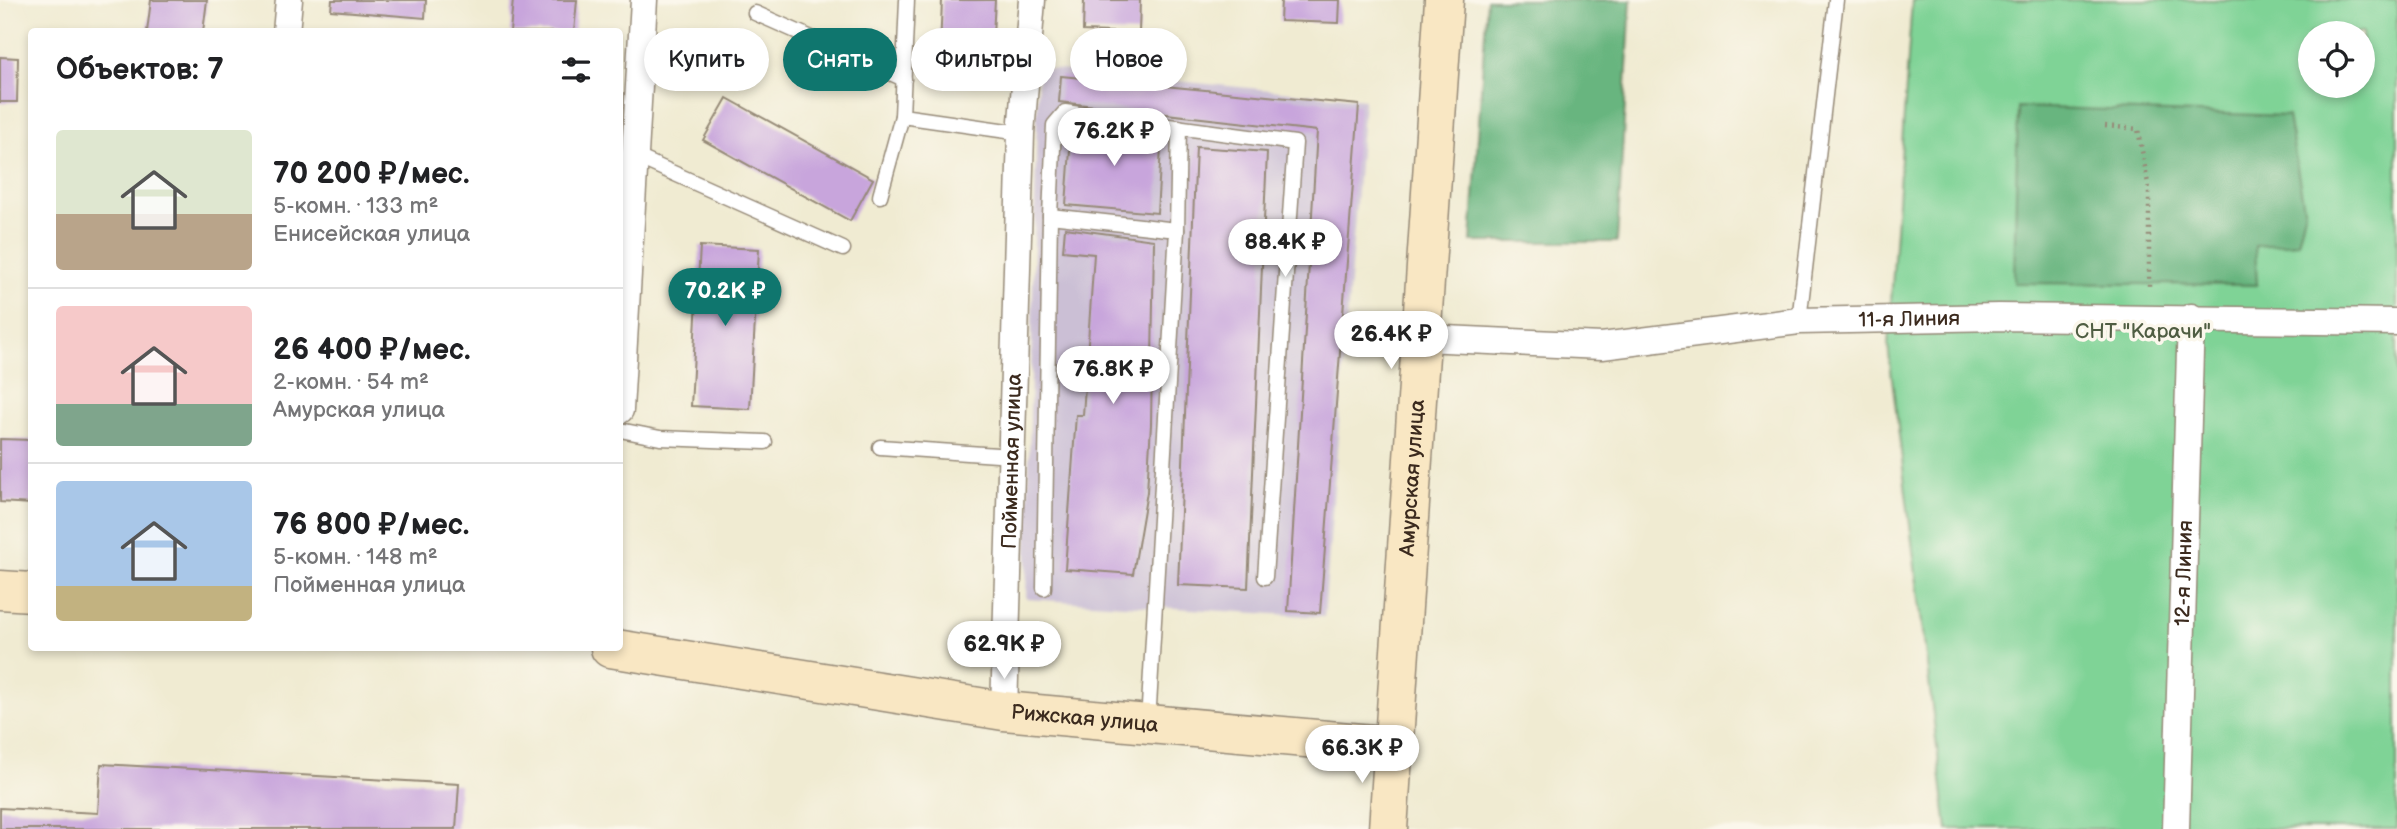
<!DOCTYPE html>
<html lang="ru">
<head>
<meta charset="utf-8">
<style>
  :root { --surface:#fff; --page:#f6f6f6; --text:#202124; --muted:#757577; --line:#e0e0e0; --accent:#0f766e }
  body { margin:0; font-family:"Balsamiq Sans",sans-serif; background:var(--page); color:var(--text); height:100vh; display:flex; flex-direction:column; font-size:26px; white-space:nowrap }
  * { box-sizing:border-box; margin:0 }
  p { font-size:23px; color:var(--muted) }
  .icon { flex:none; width:38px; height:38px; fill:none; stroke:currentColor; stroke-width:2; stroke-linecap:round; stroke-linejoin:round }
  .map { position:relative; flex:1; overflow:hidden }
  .drawer { position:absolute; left:28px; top:28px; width:595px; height:623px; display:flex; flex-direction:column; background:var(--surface); border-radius:7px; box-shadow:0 4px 10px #0003 }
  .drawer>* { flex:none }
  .banner { position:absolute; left:644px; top:28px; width:665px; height:63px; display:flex; gap:14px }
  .fabs { position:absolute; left:2298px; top:21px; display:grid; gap:14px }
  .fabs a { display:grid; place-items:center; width:77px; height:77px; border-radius:50%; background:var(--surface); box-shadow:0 4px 10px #0003; font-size:35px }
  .price { position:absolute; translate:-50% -60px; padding:0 16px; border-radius:24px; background:#fff; color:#222; font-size:23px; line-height:46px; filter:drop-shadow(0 2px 4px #0008) }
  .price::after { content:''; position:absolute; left:50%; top:42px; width:21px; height:16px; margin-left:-10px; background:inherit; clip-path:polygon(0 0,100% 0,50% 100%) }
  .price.active { background:var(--accent); color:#fff }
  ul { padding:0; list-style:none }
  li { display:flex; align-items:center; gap:21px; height:175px; padding:0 28px }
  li+li { border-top:2px solid var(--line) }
  li span { display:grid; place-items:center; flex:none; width:196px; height:140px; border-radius:7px; color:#555 }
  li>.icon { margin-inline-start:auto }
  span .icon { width:84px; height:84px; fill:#fffc; stroke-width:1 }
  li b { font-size:30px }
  h2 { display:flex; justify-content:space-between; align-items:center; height:84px; padding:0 28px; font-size:30px }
  .chip { padding:0 24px; border-radius:32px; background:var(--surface); box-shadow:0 4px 10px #0003; font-size:24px; line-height:63px }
  .chip.active { background:var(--accent); color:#fff }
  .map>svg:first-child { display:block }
  .industrial { fill:#cbbfd5 }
  .green { fill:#7fd396; stroke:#5d7e5a; stroke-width:2; fill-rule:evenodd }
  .forest { fill:#67b57f; stroke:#51704e; stroke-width:2 }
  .building { fill:#c8a5dc }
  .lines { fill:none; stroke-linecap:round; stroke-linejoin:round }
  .lane-casing { stroke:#968a78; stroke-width:17 }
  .street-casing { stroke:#968a78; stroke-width:29 }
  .secondary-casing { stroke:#968a78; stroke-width:41 }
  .path { stroke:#968a78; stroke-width:4.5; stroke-dasharray:2 5; stroke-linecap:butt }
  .lane { stroke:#fff; stroke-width:14 }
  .street { stroke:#fff; stroke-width:26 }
  .secondary { stroke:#f9e7c3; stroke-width:38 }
  .labels { text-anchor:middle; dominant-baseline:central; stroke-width:7; stroke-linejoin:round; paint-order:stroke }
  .street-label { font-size:21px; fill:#3b2a1e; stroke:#fbf7ec }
  .park-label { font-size:21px; fill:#4f5d42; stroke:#fbf7ec }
</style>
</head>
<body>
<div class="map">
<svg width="2397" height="829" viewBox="0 0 2397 829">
  <rect width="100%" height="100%" fill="#fbf7ec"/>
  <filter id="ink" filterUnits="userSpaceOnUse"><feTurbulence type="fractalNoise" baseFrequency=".0143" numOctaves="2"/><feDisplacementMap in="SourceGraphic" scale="14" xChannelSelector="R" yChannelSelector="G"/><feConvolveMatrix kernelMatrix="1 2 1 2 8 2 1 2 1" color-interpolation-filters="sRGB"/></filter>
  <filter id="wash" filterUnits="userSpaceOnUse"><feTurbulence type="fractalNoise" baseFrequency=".00686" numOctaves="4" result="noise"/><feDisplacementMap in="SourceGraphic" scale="28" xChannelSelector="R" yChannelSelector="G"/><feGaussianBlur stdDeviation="1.57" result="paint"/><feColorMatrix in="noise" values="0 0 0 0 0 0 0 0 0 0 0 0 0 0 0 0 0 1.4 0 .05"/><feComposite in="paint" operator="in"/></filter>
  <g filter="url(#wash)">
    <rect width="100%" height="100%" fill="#f0ebd2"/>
    <polygon class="industrial" points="1038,68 1364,99 1324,617 1026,599"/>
    <path class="green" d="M1912,0H2397V829H1947L1888,345ZM2310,33H2362V86H2310Z"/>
    <g class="forest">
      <polygon points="1487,0 1631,0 1617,242 1471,242"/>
      <polygon points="2018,107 2288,116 2305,213 2298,243 2255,246 2257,285 2014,283"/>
    </g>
    <g id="blocks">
      <g class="building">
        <polygon points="151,0 207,0 203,32 147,32"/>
        <polygon points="332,0 426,0 425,18 331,10"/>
        <polygon points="513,0 577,0 574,32 510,32"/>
        <polygon points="942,0 995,0 992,52 940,50"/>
        <polygon points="1084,0 1140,0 1139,33 1083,31"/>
        <polygon points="1281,0 1340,0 1339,23 1280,21"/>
        <polygon points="0,57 18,58 17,102 0,102"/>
        <polygon points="1061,76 1359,105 1320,613 1288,611 1317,131 1059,102"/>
        <polygon points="727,98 873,179 850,221 703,140"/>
        <polygon points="1072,122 1162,132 1157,213 1066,205"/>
        <polygon points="1196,147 1267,152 1248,588 1178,585"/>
        <polygon points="1065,228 1154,240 1151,424 1147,492 1133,574 1065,569 1076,415 1083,415 1094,254 1063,251"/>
        <polygon points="700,246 759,249 750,409 691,406"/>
        <polygon points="0,439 32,440 32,504 0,502"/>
        <polygon points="101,764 459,784 456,829 0,829 0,808 98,813"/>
      </g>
    </g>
  </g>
  <g filter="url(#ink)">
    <use href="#blocks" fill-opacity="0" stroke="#968a78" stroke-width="2"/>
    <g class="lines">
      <g class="lane-casing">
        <g id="lane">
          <polyline points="907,0 902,116 1021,133"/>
          <polyline points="755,13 904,79"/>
          <polyline points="635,156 843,249"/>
          <polyline points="880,196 902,116"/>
          <polyline points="1050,216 1177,230"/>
          <polyline points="1799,321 1836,0"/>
          <polyline points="620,430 660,438 765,442"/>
          <polyline points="880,447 1012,456"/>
          <polyline points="1044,588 1050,216 1054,125 1065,112 1295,143 1265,577"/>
          <polyline points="1148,723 1177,230 1179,127"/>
        </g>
      </g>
      <g class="street-casing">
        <g id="street">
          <polyline points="286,32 289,0"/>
          <path id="s1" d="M1423,338L1602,346L1799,321L1999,317L2397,322"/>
          <polyline points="620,410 644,0"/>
          <path id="s2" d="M1004,711L1021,133L1032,0"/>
          <path id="s3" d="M2176,829L2191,317"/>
        </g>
      </g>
      <g class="secondary-casing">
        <g id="secondary">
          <polyline points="0,590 32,592"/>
          <path id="s4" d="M610,648L1004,711L1395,746"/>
          <path id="s5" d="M1388,829L1444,0"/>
        </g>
      </g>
      <polyline class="path" points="2105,126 2138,129 2149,189 2149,289"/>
      <use href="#lane" class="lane"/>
      <use href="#street" class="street"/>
      <use href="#secondary" class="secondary"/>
    </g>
  </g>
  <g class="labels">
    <g class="street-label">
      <text stroke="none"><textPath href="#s1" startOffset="488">11-я Линия</textPath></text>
      <text stroke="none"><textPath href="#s2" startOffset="250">Пойменная улица</textPath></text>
      <text stroke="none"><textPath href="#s5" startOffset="352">Амурская улица</textPath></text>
      <text stroke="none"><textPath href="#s3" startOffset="256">12-я Линия</textPath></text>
      <text stroke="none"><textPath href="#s4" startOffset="480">Рижская улица</textPath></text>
    </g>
    <g class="park-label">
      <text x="2143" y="331">СНТ "Карачи"</text>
    </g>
  </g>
</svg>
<div class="fabs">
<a><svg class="icon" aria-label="locate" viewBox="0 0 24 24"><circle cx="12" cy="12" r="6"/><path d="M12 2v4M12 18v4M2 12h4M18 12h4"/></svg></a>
</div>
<b class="price" style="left:1114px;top:168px">76.2K ₽</b>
<b class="price" style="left:1285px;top:279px">88.4K ₽</b>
<b class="price active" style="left:725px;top:328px">70.2K ₽</b>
<b class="price" style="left:1391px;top:371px">26.4K ₽</b>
<b class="price" style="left:1113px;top:406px">76.8K ₽</b>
<b class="price" style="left:1004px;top:681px">62.9K ₽</b>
<b class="price" style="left:1362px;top:785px">66.3K ₽</b>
<div class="banner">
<a class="chip">Купить</a>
<a class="chip active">Снять</a>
<a class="chip">Фильтры</a>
<a class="chip">Новое</a>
</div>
<section class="drawer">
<h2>Объектов: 7<svg class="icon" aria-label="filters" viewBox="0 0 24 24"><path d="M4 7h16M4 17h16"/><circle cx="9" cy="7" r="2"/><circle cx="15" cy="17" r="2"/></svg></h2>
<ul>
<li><span style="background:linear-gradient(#dfe7d0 60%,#b9a48a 0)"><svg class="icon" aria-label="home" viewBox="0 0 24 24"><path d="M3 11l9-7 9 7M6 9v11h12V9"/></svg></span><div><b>70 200 ₽/мес.</b><p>5-комн. · 133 m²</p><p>Енисейская улица</p></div></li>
<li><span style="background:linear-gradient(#f6c9c9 70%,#7fa58c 0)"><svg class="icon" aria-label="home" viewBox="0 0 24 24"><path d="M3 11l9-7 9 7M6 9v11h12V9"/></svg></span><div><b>26 400 ₽/мес.</b><p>2-комн. · 54 m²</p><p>Амурская улица</p></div></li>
<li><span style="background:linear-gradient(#a9c7e8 75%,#c2b280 0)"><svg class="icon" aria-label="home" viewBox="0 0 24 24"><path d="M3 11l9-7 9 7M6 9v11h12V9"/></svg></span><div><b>76 800 ₽/мес.</b><p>5-комн. · 148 m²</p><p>Пойменная улица</p></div></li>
</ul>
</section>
</div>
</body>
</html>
